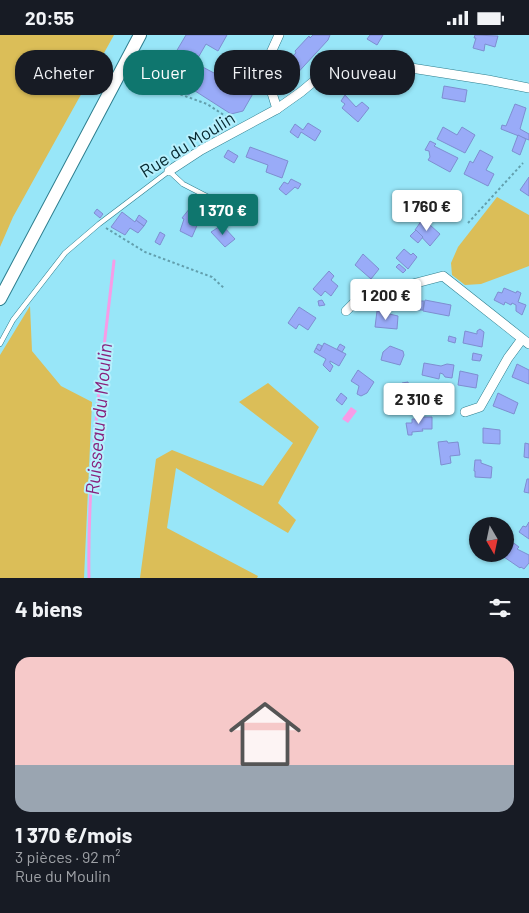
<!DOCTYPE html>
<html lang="fr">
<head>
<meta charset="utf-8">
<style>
  :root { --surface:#171b24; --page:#242831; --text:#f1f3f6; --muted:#9ea1a6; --accent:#0f766e }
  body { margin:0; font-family:Barlow,sans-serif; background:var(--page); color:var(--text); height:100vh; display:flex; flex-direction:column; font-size:19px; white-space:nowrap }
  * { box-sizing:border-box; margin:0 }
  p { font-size:16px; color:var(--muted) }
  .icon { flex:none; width:28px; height:28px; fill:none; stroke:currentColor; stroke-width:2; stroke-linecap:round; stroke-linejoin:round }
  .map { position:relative; height:543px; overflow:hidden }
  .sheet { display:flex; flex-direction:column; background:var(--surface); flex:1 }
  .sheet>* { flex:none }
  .guide { position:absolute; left:15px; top:15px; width:500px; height:45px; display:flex; gap:10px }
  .needle { width:32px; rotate:171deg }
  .fabs { position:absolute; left:469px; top:482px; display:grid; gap:10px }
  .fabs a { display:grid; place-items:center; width:45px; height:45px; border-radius:50%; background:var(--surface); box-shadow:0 1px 4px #0004; font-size:25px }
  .price { position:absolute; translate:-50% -42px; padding:0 11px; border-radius:5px; background:#fff; color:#222; font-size:16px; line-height:32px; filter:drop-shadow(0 1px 2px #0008) }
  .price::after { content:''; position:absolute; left:50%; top:30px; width:15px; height:11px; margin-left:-8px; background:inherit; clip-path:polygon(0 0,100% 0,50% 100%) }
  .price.current { background:var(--accent); color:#fff }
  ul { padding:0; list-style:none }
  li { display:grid; align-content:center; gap:10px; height:265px; padding:0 15px }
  li span { display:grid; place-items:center; height:155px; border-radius:15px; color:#555 }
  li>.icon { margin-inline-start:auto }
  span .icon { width:90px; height:90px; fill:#fffc; stroke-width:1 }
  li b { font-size:21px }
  h2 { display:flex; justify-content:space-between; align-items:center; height:60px; padding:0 15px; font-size:21px }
  .chip { padding:0 18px; border-radius:20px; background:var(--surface); box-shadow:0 1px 4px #0004; font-size:18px; line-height:45px }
  .chip.current { background:var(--accent); color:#fff }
  .status { display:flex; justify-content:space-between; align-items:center; height:35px; padding:0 25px; background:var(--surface); direction:ltr }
  .status svg { height:14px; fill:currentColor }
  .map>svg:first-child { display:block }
  .green { fill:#dbbe58 }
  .water { fill:#f79ce7 }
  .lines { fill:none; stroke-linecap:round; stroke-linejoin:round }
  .stream { stroke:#f79ce7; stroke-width:3 }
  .building { fill:#99abf8; stroke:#7e8ed0 }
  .lane-casing { stroke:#2d7e8e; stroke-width:5.5 }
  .street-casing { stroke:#2d7e8e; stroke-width:10 }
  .secondary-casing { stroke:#2d7e8e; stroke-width:14 }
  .path { stroke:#629fad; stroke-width:2; stroke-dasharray:2.5 2.5; stroke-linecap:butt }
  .lane { stroke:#fff; stroke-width:4.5 }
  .street { stroke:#fff; stroke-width:9 }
  .secondary { stroke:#fff; stroke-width:12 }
  .labels { text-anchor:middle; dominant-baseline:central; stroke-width:4; stroke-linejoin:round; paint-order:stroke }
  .street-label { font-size:18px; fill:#072930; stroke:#b7f0fd }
  .water-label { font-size:19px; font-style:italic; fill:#88207c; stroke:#b7f0fd }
</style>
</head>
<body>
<div class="status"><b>20:55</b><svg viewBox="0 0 49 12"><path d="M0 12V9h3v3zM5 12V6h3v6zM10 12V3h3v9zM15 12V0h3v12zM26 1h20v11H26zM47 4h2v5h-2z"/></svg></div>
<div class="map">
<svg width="529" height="543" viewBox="0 0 529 543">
  <rect width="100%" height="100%" fill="#98e6f8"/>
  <g class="green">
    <polygon points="0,0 114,0 13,182 0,212"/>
    <polygon points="497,162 529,180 529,231 481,249 465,250 452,240 451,228 458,212"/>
    <polygon points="30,271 32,316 61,351 92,367 84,543 0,543 0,320"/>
    <polygon points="268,348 319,392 278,468 296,485 288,498 176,433 167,493 258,541 257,543 140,543 156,424 172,415 263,451 293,408 239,367"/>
  </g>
  <polygon class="water" points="351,372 357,376 348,388 342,384"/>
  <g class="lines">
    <path class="stream" d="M89,543C87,437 102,331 114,226"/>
  </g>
  <g class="building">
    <polygon points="186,0 227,0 218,16 206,9 195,28 214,38 218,31 246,48 245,50 255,55 243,76 231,79 192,54 189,60 160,44"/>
    <polygon points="313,0 330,0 328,5 292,44 280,32 296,18 295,16 309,1 310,3"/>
    <polygon points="370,0 383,0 377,10 367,4"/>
    <polygon points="475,0 498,1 495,12 485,9 484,16 473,13 476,3 474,3"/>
    <polygon points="444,51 467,55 465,67 442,63"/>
    <polygon points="345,60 356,72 362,67 369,73 358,87 342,73 345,69 341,66"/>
    <polygon points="515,69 526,73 520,94 529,99 529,105 501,94 502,90 506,91"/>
    <polygon points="308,88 321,96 315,106 301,97 298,103 290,97 295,89 303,95"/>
    <polygon points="443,92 457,100 462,92 475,100 465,118 437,104"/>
    <polygon points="518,100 526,104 520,120 512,116"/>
    <polygon points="430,106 436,109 434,111 458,123 450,137 428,125 430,122 429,116 425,115"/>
    <polygon points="250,112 288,126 282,143 266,137 268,130 246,122"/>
    <polygon points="228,115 238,121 234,128 224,122"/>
    <polygon points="480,115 493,122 486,135 494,139 488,151 464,139 470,126 473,128"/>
    <polygon points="529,142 529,161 520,155"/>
    <polygon points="291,144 301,149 298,154 295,152 286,160 279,154 284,147 288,149"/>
    <polygon points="190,173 202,179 192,202 180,196 184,184 182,183"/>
    <polygon points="97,174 103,179 100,183 94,178"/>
    <polygon points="122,177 135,187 136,185 144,191 138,198 130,193 125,200 111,192"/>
    <polygon points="139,180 147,186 144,191 136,185"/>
    <polygon points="424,182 432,188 430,190 440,199 430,211 415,195"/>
    <polygon points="222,190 235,204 225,212 211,197"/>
    <polygon points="416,195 423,202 418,208 410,201"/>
    <polygon points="160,197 165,200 160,210 155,207"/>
    <polygon points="404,214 411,220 413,218 417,222 408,234 396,223"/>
    <polygon points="363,219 379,234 371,244 355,230"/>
    <polygon points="399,229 406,235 403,238 396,232"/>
    <polygon points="329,236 334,241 331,245 338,251 331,261 325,256 321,261 313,254"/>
    <polygon points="504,253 516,258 517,256 521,258 518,267 526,270 522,280 516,276 516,270 512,268 511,270 505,267 504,270 494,265 498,257 502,258"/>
    <polygon points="322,265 325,270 319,271 318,266"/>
    <polygon points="425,265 451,270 449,281 423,276"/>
    <polygon points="420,266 424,266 423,275 418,275"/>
    <polygon points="299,272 316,283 308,295 299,289 296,294 288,288"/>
    <polygon points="377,276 398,281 397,294 375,292"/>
    <polygon points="480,294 484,297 482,312 463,308 465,296 477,299 477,296"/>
    <polygon points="449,301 456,303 455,308 448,306"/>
    <polygon points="324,308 346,319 339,331 330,326 330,328 333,331 330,337 323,330 326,324 314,317 316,313 320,316"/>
    <polygon points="318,309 322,311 320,316 316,313"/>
    <polygon points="340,309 345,312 342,317 337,314"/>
    <polygon points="390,311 403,316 404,320 400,330 381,325 383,317"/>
    <polygon points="473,318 482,320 480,326 472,325"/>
    <polygon points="424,328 441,331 447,329 454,330 452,343 445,342 443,339 440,338 439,344 422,340"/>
    <polygon points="517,329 529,335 529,349 512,342"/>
    <polygon points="358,335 374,347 367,358 361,361 357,359 359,351 351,346"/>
    <polygon points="460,336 478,340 476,353 458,350"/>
    <polygon points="408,347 409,351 412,351 413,356 415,356 418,368 408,369 407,367 402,368 403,370 398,370 395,354 403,352 402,348"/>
    <circle cx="392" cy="360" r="2.5"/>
    <polygon points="341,358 347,363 342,370 336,365"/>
    <polygon points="498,358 518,368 514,379 493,371"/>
    <polygon points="421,382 432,382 432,394 422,394 423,396 412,397 412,400 408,400 406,388 412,388 412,384 422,384"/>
    <polygon points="483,393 500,395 500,409 483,408"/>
    <polygon points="447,406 448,408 458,407 460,420 450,421 451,428 441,430 438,407"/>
    <polygon points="525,408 529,409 529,423 524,422"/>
    <polygon points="475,425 481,425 481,428 492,432 491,443 475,442 475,436 474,436"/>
    <polygon points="527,444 529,444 529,458 524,457"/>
    <polygon points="529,487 529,504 519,497 523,491 526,492"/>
    <polygon points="511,506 519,512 517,514 529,520 529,528 524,534 521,532 520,533 504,522 509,515 506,513"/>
  </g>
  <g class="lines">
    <g class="lane-casing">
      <polyline id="lane" points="0,309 13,285 65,218 99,189 169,136 183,149 247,182"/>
    </g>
    <g class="street-casing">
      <g id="street">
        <polyline points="277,74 268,45 268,24 279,0"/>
        <polyline points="169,136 201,115 277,74 301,57 325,37 341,30 360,25 488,45 529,53"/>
        <polyline points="346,276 359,263 443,241 529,309"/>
        <polyline points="465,377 480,372 508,323 522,304"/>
      </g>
    </g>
    <g class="secondary-casing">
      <polyline id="secondary" points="0,264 140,0"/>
    </g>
    <g class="path">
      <polyline points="171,56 207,69 233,86"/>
      <polyline points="468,188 523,128"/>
      <polyline points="106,193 145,217 212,242 225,254"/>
    </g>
    <use href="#lane" class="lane"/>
    <use href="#street" class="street"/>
    <use href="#secondary" class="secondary"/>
  </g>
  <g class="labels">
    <g class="street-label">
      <text transform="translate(187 109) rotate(-32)">Rue du Moulin</text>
    </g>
    <g class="water-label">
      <text transform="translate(98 384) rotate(-85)">Ruisseau du Moulin</text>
    </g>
  </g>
</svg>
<div class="fabs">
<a><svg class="needle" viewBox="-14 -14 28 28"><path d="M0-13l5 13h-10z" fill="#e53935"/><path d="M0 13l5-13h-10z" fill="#9ea1a6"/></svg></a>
</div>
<b class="price" style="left:427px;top:197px">1 760 €</b>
<b class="price current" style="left:223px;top:201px">1 370 €</b>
<b class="price" style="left:386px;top:286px">1 200 €</b>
<b class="price" style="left:419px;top:390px">2 310 €</b>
<div class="guide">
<a class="chip">Acheter</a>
<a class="chip current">Louer</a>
<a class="chip">Filtres</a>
<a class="chip">Nouveau</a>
</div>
</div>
<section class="sheet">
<h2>4 biens<svg class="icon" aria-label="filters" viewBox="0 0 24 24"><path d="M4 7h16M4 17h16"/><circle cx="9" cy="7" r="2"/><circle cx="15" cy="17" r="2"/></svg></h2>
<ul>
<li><span style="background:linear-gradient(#f6c9c9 70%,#9aa5b1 0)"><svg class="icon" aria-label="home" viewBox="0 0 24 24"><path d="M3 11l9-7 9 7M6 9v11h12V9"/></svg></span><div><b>1 370 €/mois</b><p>3 pièces · 92 m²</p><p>Rue du Moulin</p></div></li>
</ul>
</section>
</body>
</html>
